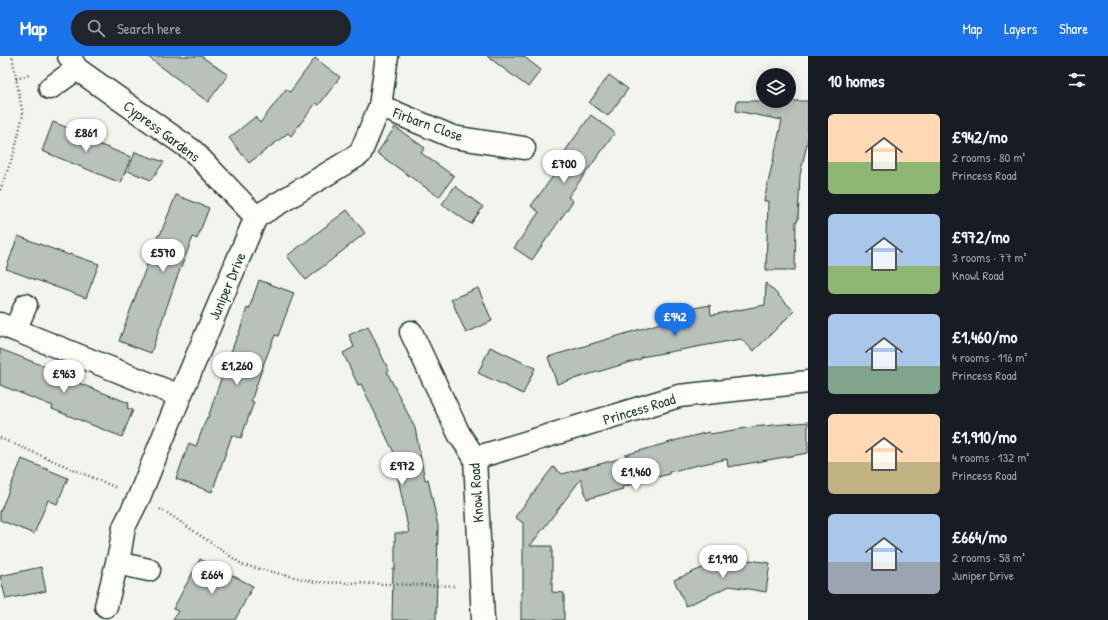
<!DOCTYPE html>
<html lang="en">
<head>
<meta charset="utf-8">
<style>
  :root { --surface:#171b24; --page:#20242c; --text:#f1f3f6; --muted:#9ea1a6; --accent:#1a73e8 }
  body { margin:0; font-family:"Patrick Hand",sans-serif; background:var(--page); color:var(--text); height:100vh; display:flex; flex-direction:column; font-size:15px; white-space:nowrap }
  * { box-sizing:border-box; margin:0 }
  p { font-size:13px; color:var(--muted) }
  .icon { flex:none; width:22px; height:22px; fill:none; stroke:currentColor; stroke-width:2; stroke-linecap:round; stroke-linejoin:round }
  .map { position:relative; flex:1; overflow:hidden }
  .side { display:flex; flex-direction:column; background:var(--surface); width:300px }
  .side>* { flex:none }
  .buttons { position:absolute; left:756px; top:12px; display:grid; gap:8px }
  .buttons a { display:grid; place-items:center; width:40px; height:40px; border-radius:50%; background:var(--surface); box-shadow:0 2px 10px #0003; font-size:20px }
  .price { position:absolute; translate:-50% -34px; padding:0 9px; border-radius:14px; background:#fff; color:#222; font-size:13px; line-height:26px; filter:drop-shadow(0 1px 2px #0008) }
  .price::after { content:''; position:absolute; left:50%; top:24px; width:12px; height:9px; margin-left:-6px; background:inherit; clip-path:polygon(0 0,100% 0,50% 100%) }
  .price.active { background:var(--accent); color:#fff }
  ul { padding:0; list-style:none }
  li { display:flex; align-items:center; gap:12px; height:100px; padding:0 20px }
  li span { display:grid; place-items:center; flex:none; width:112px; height:80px; border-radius:6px; color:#555 }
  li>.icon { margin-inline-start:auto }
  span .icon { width:48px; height:48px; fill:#fffc; stroke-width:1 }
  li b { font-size:17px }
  h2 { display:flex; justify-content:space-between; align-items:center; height:48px; padding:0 20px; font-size:17px }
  header { display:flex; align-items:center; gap:24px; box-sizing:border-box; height:56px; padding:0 20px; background:var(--accent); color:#fff }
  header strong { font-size:19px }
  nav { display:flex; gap:22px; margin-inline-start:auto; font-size:14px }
  .search { width:280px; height:36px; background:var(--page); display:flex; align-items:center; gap:10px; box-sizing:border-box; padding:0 14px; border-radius:22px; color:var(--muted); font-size:15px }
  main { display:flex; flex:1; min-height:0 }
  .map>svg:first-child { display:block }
  .building { fill:#b9c1bb; stroke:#1f3d34 }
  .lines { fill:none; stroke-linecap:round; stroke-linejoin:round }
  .street-casing { stroke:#1f3d34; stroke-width:25 }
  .path { stroke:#1f3d34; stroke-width:2.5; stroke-dasharray:1 3; stroke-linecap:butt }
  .street { stroke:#fdfcf7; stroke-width:22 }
  .labels { text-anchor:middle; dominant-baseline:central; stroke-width:3; stroke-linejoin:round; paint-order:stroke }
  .street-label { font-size:15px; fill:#1f3d34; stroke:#fdfcf7 }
</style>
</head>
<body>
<header>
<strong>Map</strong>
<div class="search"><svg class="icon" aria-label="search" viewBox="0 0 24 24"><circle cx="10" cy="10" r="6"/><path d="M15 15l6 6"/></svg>Search here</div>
<nav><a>Map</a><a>Layers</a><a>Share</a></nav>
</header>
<main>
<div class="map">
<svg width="808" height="564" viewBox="0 0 808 564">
  <rect width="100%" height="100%" fill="#f4f4ef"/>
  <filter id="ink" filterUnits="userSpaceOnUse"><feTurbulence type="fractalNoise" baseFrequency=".025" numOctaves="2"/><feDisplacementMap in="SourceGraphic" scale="8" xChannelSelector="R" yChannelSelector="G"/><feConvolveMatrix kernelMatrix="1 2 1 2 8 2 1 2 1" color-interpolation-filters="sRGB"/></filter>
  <g filter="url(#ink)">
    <g class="building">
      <polygon points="147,0 201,0 228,19 208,46"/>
      <polygon points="487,0 523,0 541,14 528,31"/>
      <polygon points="315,2 340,21 319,49 316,47 291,80 288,77 249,107 229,82 255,61 260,67 286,33 290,36"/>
      <polygon points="609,19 628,33 608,60 589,47"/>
      <polygon points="737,45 808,45 808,83 800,119 798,165 796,165 795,214 766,214 768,145 764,145 782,64 736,55"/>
      <polygon points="591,59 615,77 568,141 573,145 532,204 514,192 539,156 531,150 554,119 550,116"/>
      <polygon points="53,66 84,78 83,82 131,101 121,127 42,95"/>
      <polygon points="395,71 425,92 421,97 454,120 439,141 377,97"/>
      <polygon points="135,96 164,106 151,124 128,115"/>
      <polygon points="455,130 483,151 471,168 442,148"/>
      <polygon points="176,139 209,152 197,183 193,181 176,224 151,297 119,285 158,179 160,179"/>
      <polygon points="347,154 365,177 306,224 287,200"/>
      <polygon points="18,180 69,199 70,198 99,208 86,242 6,213"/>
      <polygon points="259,224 294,237 278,280 275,279 264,307 251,345 254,346 241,382 232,379 212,436 176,423 189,387 196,390 207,361 208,362 217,334 237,280 238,280 247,252 249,253"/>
      <polygon points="766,227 794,255 754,295 741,283 641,301 641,303 557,328 548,301 664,266 662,258 710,249 711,259 765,249"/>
      <polygon points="478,232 492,265 466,277 451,243"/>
      <polygon points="368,270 389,315 387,316 415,372 425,424 428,423 438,470 436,564 392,564 393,513 395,513 395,477 409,477 394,401 396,401 361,328 358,329 343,297 354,291 349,279"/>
      <polygon points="490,291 535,312 523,338 478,317"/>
      <polygon points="0,293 54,314 53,317 129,347 127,352 133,354 122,381 52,353 53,350 0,329"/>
      <polygon points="808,366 808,397 728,411 727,403 698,409 669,416 669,418 622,431 623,433 587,443 581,423 530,490 552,490 552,536 564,537 564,564 521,564 521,536 523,536 523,467 515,461 553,411 562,418 626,401 625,399 681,383 709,376 710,378 752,371"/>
      <polygon points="22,403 68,422 57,448 48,444 34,478 0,464 0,456"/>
      <polygon points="728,501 770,507 766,536 730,530 686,550 674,524"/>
      <polygon points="200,503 253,530 235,564 173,564 178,555 173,553"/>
      <polygon points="41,511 46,535 6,543 0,520"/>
    </g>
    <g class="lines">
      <g class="street-casing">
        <g id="street">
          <polyline points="69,0 77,13 193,95 256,161"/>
          <polyline points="50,32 77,13"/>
          <polyline points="380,50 453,81 524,92"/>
          <polyline points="0,268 180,340"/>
          <polyline points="15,274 26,249"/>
          <polyline points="411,276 459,378 475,402 483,564"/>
          <polyline points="475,402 679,340 808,326"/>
          <polyline points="117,507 149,514"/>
          <polyline points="106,550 120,495 124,471 139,441 180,340 256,161 360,98 380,50 387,0"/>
        </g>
      </g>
      <g class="path">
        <polyline points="16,23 29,19"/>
        <polyline points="0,134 14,97 23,59 12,0"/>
        <polyline points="0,382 117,432"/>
        <polyline points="160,453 172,460 243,509 315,526 456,530"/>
      </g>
      <use href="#street" class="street"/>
    </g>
  </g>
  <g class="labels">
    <g class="street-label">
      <text transform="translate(428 68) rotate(20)">Firbarn Close</text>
      <text transform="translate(162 75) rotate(37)">Cypress Gardens</text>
      <text transform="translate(227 230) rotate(-67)">Juniper Drive</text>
      <text transform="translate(639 353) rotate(-17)">Princess Road</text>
      <text transform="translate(476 437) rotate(-94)">Knowl Road</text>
    </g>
  </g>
</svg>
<div class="buttons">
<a><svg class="icon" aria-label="layers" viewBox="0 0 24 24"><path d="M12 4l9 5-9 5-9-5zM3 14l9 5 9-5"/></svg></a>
</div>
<b class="price" style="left:86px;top:97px">£861</b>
<b class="price" style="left:564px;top:128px">£700</b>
<b class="price" style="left:163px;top:217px">£570</b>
<b class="price active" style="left:675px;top:281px">£942</b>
<b class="price" style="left:237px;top:330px">£1,260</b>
<b class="price" style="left:64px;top:338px">£963</b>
<b class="price" style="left:402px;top:430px">£972</b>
<b class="price" style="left:636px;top:436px">£1,460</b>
<b class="price" style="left:723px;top:523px">£1,910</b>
<b class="price" style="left:212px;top:539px">£664</b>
</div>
<section class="side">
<h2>10 homes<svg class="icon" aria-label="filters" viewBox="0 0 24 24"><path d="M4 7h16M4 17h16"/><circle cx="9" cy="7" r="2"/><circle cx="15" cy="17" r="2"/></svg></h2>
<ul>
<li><span style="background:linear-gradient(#ffd9b3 60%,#8fb573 0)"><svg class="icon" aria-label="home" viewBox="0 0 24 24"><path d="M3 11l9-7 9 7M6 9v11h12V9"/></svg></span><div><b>£942/mo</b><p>2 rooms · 80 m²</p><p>Princess Road</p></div></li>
<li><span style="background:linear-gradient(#a9c7e8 65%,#8fb573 0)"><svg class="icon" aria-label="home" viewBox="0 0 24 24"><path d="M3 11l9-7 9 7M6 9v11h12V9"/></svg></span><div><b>£972/mo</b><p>3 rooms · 77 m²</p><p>Knowl Road</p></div></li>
<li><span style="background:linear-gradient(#a9c7e8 65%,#7fa58c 0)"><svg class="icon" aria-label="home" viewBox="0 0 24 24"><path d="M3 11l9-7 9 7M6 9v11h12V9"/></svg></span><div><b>£1,460/mo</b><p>4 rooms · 116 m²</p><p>Princess Road</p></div></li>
<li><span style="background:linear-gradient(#ffd9b3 60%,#c2b280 0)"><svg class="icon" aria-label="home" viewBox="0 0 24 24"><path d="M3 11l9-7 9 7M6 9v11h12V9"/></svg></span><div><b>£1,910/mo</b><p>4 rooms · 132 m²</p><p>Princess Road</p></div></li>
<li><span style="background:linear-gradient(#a9c7e8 60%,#9aa5b1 0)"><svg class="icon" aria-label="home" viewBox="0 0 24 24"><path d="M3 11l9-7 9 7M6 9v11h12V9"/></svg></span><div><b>£664/mo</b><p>2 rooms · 58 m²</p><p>Juniper Drive</p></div></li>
</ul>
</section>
</main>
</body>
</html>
